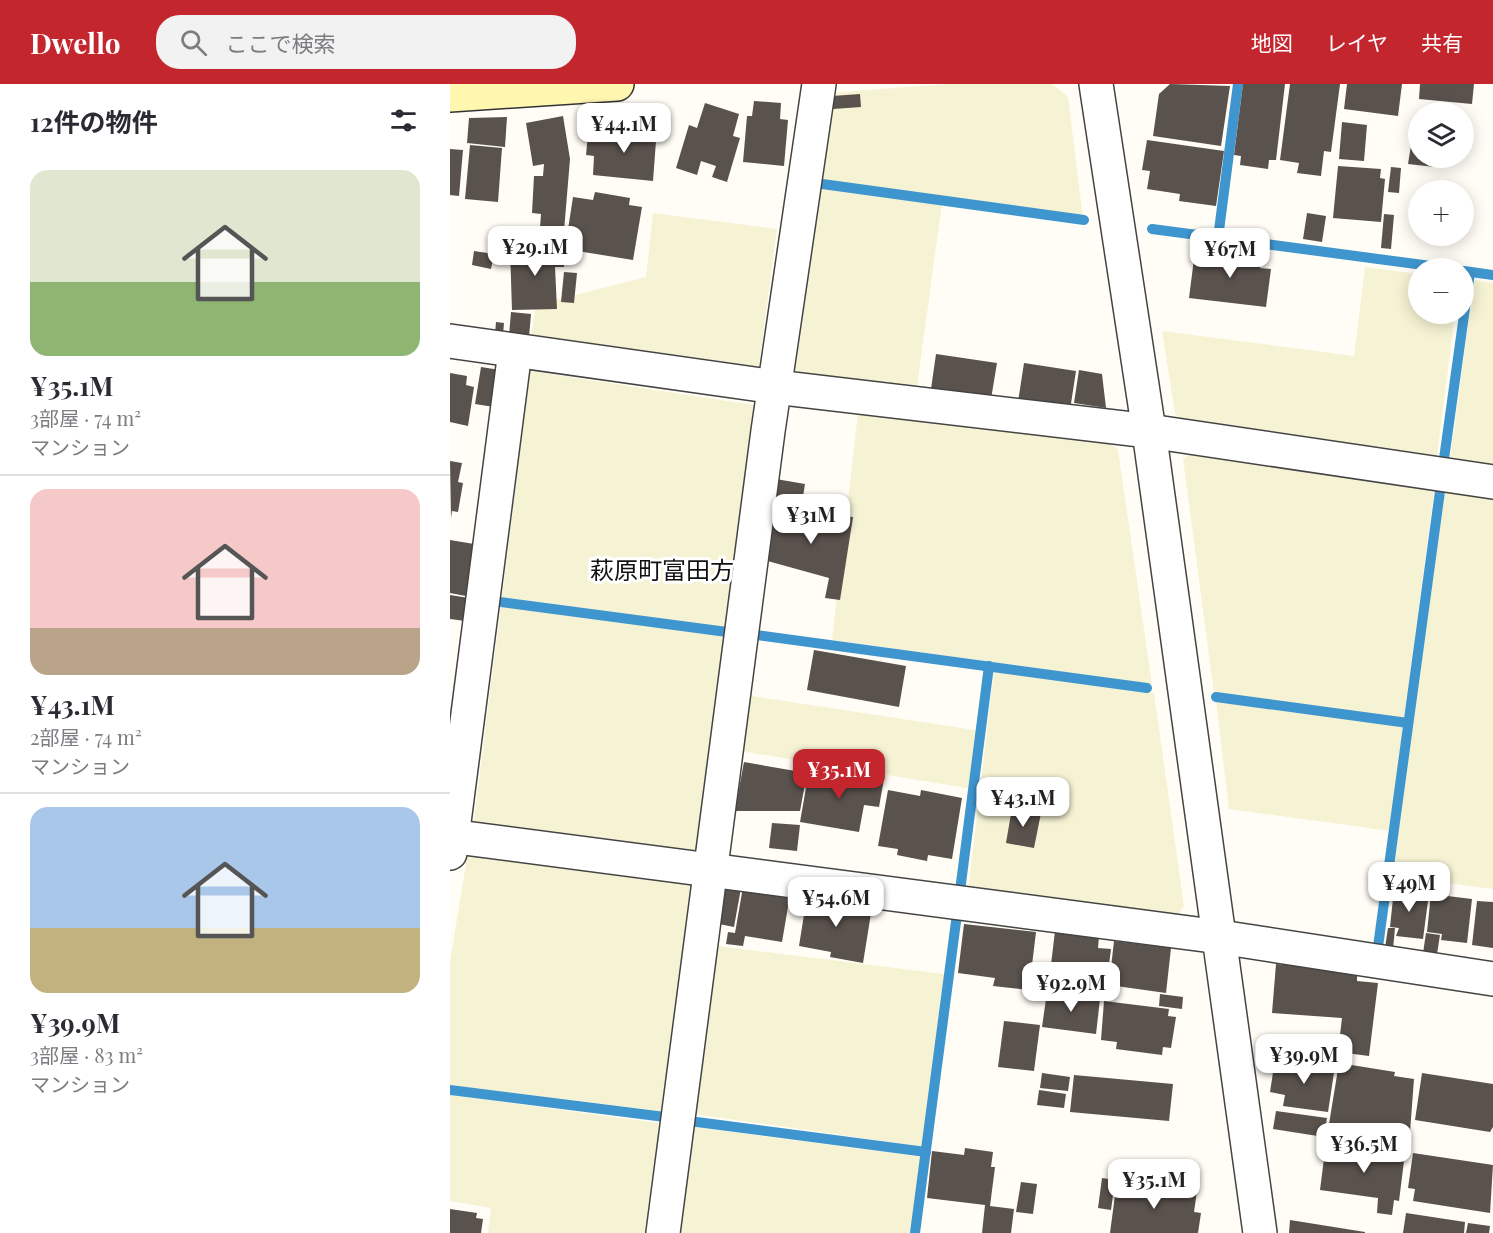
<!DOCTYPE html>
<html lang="ja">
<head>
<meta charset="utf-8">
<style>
  :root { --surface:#fff; --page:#f2f2f3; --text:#2b2b33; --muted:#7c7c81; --line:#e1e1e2; --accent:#c4262e }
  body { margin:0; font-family:"Playfair Display","Noto Sans JP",serif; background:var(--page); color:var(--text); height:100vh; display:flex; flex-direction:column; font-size:22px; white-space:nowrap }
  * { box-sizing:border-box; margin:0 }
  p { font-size:20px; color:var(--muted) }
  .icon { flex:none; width:33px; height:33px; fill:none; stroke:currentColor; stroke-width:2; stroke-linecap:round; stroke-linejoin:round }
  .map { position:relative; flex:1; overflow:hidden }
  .panel { display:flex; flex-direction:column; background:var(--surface); width:450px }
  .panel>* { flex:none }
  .tools { position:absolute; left:958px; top:18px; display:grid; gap:12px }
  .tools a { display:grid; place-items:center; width:66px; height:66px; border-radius:50%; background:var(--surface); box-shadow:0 3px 15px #0003; font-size:30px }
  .price { position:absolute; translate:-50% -51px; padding:0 14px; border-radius:12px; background:#fff; color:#222; font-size:20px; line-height:39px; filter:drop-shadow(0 2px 3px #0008) }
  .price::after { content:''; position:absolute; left:50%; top:36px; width:18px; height:14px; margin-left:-9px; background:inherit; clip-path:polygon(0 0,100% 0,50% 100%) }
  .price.on { background:var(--accent); color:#fff }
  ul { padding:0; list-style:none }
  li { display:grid; align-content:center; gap:12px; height:318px; padding:0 30px }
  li+li { border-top:2px solid var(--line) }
  li span { display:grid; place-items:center; height:186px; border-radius:18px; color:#555 }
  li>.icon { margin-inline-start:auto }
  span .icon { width:108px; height:108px; fill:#fffc; stroke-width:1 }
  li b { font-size:26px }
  h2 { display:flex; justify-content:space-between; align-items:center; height:72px; padding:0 30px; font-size:26px }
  header { display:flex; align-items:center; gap:36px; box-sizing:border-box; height:84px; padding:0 30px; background:var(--accent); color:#fff }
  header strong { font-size:28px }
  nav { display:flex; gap:33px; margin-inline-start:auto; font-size:21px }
  .search { width:420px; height:54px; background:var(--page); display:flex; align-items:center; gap:15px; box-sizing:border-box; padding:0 21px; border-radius:24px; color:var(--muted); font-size:22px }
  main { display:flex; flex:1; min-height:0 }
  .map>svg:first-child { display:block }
  .farmland { fill:#f6f3d4 }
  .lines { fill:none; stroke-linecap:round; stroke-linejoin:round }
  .stream { stroke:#3f96cf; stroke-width:10 }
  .building { fill:#5a524d }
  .minor-casing { stroke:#444; stroke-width:36 }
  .tertiary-casing { stroke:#444; stroke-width:36 }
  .secondary-casing { stroke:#333; stroke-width:36 }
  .minor { stroke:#fff; stroke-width:33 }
  .tertiary { stroke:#fff; stroke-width:33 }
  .secondary { stroke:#fff6b0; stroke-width:33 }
  .labels { text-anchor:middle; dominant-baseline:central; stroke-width:6; stroke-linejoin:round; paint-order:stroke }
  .quarter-label { font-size:24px; fill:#111; stroke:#fff }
</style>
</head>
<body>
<header>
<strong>Dwello</strong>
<div class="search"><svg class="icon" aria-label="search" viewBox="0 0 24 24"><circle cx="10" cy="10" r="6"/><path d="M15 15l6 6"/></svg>ここで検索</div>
<nav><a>地図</a><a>レイヤ</a><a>共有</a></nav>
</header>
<main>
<section class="panel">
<h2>12件の物件<svg class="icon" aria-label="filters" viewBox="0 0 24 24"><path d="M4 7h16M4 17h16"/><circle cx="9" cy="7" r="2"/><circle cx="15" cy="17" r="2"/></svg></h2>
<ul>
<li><span style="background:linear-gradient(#dfe7d0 60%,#8fb573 0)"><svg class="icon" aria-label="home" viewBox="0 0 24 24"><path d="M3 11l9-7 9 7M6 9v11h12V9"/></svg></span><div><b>¥35.1M</b><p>3部屋 · 74 m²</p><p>マンション</p></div></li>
<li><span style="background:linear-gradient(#f6c9c9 75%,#b9a48a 0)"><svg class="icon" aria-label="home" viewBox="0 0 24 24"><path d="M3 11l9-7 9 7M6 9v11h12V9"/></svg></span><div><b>¥43.1M</b><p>2部屋 · 74 m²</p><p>マンション</p></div></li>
<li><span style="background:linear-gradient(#a9c7e8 65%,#c2b280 0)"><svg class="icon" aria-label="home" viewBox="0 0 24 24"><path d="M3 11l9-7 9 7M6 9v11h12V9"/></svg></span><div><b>¥39.9M</b><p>3部屋 · 83 m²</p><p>マンション</p></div></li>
</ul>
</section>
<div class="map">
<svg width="1043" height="1149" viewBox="0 0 1043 1149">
  <rect width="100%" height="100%" fill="#fffdf5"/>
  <g class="farmland">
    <polygon points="499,0 602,0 618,13 633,134 365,97 378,9"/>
    <polygon points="364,101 492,119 466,310 336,293"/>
    <polygon points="203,129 327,145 308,289 80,257 86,221 196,193"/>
    <polygon points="915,183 969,190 969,230 1005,230 986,380 733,342 725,329 712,247 904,272"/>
    <polygon points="1024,196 1043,199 1043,390 999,384"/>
    <polygon points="80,287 310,322 281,545 52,513"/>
    <polygon points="409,320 656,355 668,366 702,600 382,556"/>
    <polygon points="743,367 985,400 954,635 764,609 733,375"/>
    <polygon points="996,401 1043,408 1043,805 941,792"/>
    <polygon points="51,521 280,553 251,774 23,744"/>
    <polygon points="544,587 704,609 734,822 725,835 518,808"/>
    <polygon points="296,611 531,647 523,705 290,667"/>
    <polygon points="766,618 955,643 940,747 779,725"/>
    <polygon points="19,762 250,795 218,1028 0,1001 0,878"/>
    <polygon points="260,861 494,890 475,1063 238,1029"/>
    <polygon points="0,1011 216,1040 201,1149 38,1149 41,1124 0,1117"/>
    <polygon points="236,1042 473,1073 462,1149 223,1149"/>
  </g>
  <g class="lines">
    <g class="stream">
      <polyline points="365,99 634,136"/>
      <polyline points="702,145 996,184"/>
      <polyline points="768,154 788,0"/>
      <polyline points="1014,187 1043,191"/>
      <polyline points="993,382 1020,188"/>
      <polyline points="43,517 277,548"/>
      <polyline points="299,550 697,604"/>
      <polyline points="766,613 958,639"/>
      <polyline points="510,807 539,582"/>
      <polyline points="927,870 991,400"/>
      <polyline points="0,1006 215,1033"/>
      <polyline points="239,1037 476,1068"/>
      <polyline points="465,1149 507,830"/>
    </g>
  </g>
  <g class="building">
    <polygon points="720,0 780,2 771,62 703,52 709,10"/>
    <polygon points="793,0 835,0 826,76 819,76 818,85 790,81 791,72 784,71"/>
    <polygon points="840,0 890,0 881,68 874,67 871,92 847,89 849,79 830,76"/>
    <polygon points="897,0 952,0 948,32 894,25"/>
    <polygon points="970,0 1024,0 1022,20 969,15"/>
    <polygon points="410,10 411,23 383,25 382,12"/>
    <polygon points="304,17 331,19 330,35 338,36 334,82 293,78 297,32 302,32"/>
    <polygon points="255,19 289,30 283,52 290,54 277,98 262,93 266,82 251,77 247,91 226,84 239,41 247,44"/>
    <polygon points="171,28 173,43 147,47 145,31"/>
    <polygon points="113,32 120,75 113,159 89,158 91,130 82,129 84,92 93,92 94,80 83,82 76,39"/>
    <polygon points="57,33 55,63 17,59 19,34"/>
    <polygon points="965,36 969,36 969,74 986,74 985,83 958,80"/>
    <polygon points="892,38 917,41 914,77 889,75"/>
    <polygon points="175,41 201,43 199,56 206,57 203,97 143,91 144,72 136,71 138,50 173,53"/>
    <polygon points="697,56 774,67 766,122 729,117 730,110 697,105 700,87 692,86"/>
    <polygon points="20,61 52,64 48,118 15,115"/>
    <polygon points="0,65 13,66 9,112 0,111"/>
    <polygon points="988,74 1001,74 1000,81 987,79"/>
    <polygon points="888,82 931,85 930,94 935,95 931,138 883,134"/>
    <polygon points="941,83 951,84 949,109 938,108"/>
    <polygon points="145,108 180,114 179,121 192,123 183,176 115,165 123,113 143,116"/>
    <polygon points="857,129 876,132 872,158 853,155"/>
    <polygon points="934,130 944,131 941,165 931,164"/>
    <polygon points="114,162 114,183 105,183 107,225 62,226 60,165"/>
    <polygon points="24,167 44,170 41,185 22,181"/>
    <polygon points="745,167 811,175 810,184 821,185 816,223 739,214"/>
    <polygon points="114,188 127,189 124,219 111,218"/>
    <polygon points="61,228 81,230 79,253 59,252"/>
    <polygon points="46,238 54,239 53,251 45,250"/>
    <polygon points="486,270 547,279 541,315 481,305"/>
    <polygon points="574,279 626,287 620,326 568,318"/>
    <polygon points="31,283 50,286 44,323 25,320"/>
    <polygon points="629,286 652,290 656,324 624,319"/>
    <polygon points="0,289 17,292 16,301 24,303 18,342 0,338"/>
    <polygon points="0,377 12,379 8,398 13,399 8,428 2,427 1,434"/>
    <polygon points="326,395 355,400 351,425 321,420"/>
    <polygon points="321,427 403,433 390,516 375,514 379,494 314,476"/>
    <polygon points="0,456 30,461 21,513 0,509"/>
    <polygon points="0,511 19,514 15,537 0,535"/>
    <polygon points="364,566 456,582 449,623 357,606"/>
    <polygon points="294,678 357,689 350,727 285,727"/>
    <polygon points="359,687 413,696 414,691 434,695 429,723 414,721 409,748 350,738"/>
    <polygon points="438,706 470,712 471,706 512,714 502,775 478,771 477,777 447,771 448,765 428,762"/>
    <polygon points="562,724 591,729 584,764 556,759"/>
    <polygon points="322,739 350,741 347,767 319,764"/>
    <polygon points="275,801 291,804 284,843 269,840"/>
    <polygon points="293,803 340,811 332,858 295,852 293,862 276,860 278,848 285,849"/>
    <polygon points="944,805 979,809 973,855 946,852 949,844 940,843"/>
    <polygon points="981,810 1022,815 1017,859 991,856 992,850 977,848"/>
    <polygon points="357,812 422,823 413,879 380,873 381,868 349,862"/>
    <polygon points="1027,817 1043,818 1043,864 1022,861"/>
    <polygon points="514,840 586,848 579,906 543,902 545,894 508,889"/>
    <polygon points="938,844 945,844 943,865 935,864"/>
    <polygon points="605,847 649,852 648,864 661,865 655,912 643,911 645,894 600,889"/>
    <polygon points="976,849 990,851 987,870 973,869"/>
    <polygon points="664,857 721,864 716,909 659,901"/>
    <polygon points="826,880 907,887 907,897 928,899 919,972 888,968 892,934 822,929"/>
    <polygon points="597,908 650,915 646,950 592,943"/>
    <polygon points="710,910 733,913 732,925 709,922"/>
    <polygon points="654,917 719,925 718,932 726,933 721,964 713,963 712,971 666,965 667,958 651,956"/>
    <polygon points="554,937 590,941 584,987 548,983"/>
    <polygon points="860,961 872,962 871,973 858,971"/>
    <polygon points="840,975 885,982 878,1028 833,1022 835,1011 820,1008 824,982 839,984"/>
    <polygon points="889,979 945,988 944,992 964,995 960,1048 956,1047 956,1052 879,1040"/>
    <polygon points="592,989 620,993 618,1007 590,1004"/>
    <polygon points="972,989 1043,1000 1043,1043 1040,1048 965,1036"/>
    <polygon points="624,991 723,1000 719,1037 620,1028"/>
    <polygon points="589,1006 616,1010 614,1024 587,1021"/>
    <polygon points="826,1027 877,1034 874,1053 823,1045"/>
    <polygon points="878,1043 906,1048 905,1057 876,1053"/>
    <polygon points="876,1059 955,1069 949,1117 944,1116 942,1131 927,1129 928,1114 870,1106"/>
    <polygon points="515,1064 543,1068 541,1083 545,1083 540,1122 564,1125 561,1149 532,1149 535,1121 477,1114 482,1067 514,1071"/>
    <polygon points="963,1069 1043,1081 1040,1129 963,1117 965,1105 958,1104"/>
    <polygon points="652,1094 665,1096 661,1126 648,1124"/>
    <polygon points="667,1096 747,1107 744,1128 751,1129 748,1149 660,1149"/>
    <polygon points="571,1098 587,1100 583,1130 566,1128"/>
    <polygon points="0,1125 27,1129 26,1134 33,1135 31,1149 0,1149"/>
    <polygon points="956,1129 1015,1138 1014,1149 953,1149"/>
    <polygon points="840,1136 915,1148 915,1149 839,1149"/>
    <polygon points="1018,1139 1040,1142 1039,1149 1016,1149"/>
  </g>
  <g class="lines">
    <g class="minor-casing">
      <g id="minor">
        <polyline points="0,257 325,303 699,347 1043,398"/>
        <polyline points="0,752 770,853 1043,895"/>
        <polyline points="0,769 65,267"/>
        <polyline points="213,1149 318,347 369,0"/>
      </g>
    </g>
    <g class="tertiary-casing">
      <polyline id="tertiary" points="646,0 699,347 810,1149"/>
    </g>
    <g class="secondary-casing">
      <polyline id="secondary" points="0,11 167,0"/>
    </g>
    <use href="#minor" class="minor"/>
    <use href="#tertiary" class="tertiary"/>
    <use href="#secondary" class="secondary"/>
  </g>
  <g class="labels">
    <g class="quarter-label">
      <text x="212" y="485">萩原町富田方</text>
    </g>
  </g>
</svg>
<div class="tools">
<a><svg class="icon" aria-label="layers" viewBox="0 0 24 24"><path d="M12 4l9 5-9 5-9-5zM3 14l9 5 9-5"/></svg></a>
<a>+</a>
<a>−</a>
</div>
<b class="price" style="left:174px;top:70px">¥44.1M</b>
<b class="price" style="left:85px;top:193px">¥29.1M</b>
<b class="price" style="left:780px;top:195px">¥67M</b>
<b class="price" style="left:361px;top:461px">¥31M</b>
<b class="price on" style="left:389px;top:716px">¥35.1M</b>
<b class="price" style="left:573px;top:744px">¥43.1M</b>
<b class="price" style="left:959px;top:829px">¥49M</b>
<b class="price" style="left:386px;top:844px">¥54.6M</b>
<b class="price" style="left:621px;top:929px">¥92.9M</b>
<b class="price" style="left:854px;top:1001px">¥39.9M</b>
<b class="price" style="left:914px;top:1090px">¥36.5M</b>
<b class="price" style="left:704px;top:1126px">¥35.1M</b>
</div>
</main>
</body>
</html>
